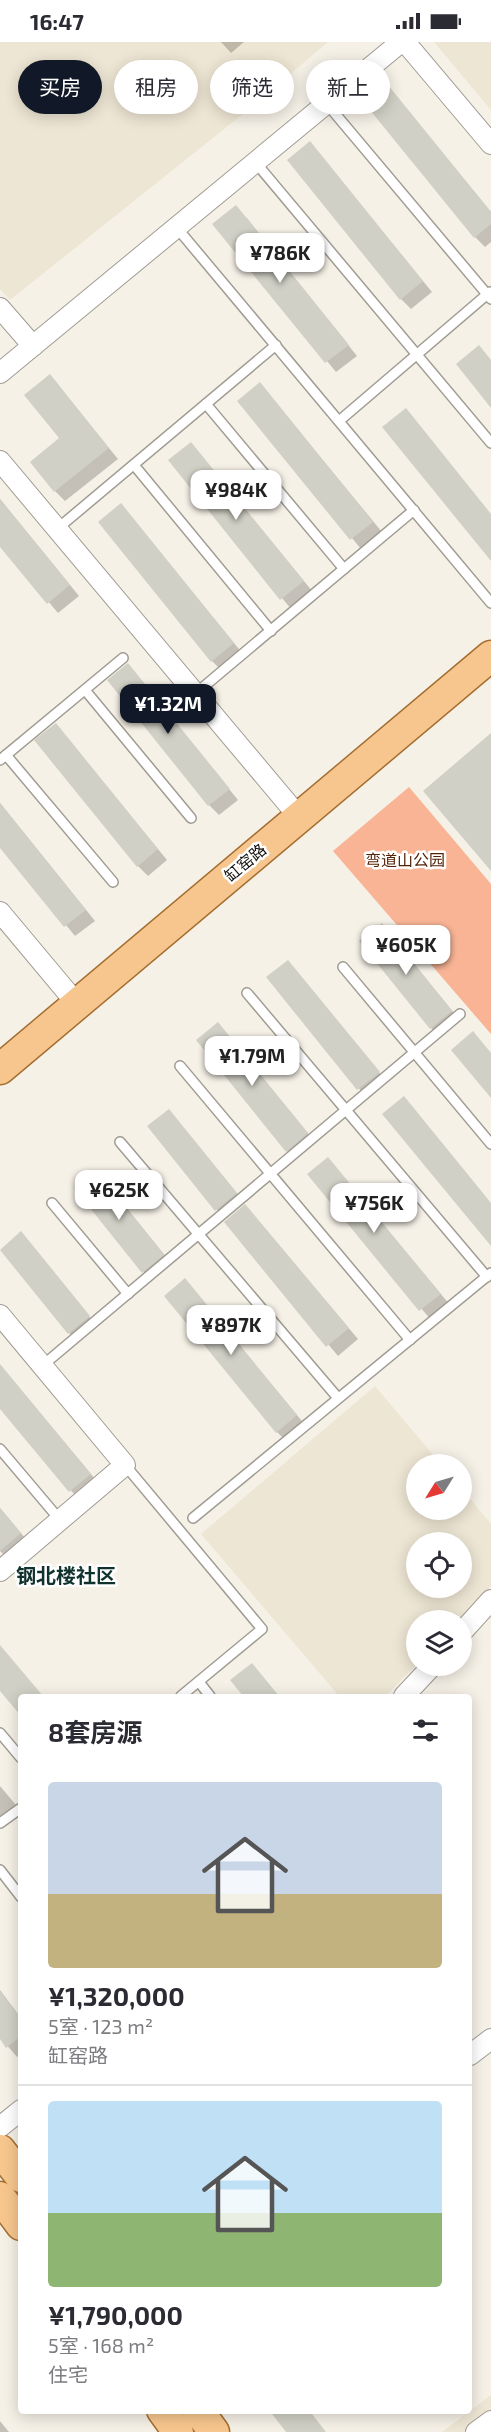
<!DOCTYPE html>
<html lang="zh">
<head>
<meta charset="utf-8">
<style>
  :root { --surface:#fff; --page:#f2f2f3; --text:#2b2b33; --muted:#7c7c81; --line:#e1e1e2; --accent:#111827 }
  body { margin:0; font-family:"Exo 2","Noto Sans SC",sans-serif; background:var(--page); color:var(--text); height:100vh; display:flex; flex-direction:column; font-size:22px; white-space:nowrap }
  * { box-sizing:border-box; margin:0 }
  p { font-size:20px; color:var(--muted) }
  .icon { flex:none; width:33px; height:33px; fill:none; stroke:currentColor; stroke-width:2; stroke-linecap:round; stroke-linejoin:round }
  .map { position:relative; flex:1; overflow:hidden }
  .details { position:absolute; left:18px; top:1652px; width:454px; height:720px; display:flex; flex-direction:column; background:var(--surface); border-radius:6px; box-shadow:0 3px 15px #0003 }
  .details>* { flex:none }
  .banner { position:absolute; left:18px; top:18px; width:456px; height:54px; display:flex; gap:12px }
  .needle { width:39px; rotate:233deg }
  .buttons { position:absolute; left:406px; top:1412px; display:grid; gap:12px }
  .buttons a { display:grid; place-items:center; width:66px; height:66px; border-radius:50%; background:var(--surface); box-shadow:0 3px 15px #0003; font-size:30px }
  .price { position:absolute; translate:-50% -51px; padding:0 14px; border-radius:12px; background:#fff; color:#222; font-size:20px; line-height:39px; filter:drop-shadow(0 2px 3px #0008) }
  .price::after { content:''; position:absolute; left:50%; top:36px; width:18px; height:14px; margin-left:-9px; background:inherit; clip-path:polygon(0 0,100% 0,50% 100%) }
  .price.active { background:var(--accent); color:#fff }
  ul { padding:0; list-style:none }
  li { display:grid; align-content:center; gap:12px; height:318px; padding:0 30px }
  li+li { border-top:2px solid var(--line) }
  li span { display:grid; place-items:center; height:186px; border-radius:6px; color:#555 }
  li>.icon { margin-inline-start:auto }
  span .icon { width:108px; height:108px; fill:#fffc; stroke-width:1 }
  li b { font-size:26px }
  h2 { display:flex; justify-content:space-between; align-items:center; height:72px; padding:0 30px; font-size:26px }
  .pill { padding:0 21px; border-radius:27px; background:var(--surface); box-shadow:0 3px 15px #0003; font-size:21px; line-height:54px }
  .pill.active { background:var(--accent); color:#fff }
  .status { display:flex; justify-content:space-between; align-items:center; height:42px; padding:0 30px; background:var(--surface); direction:ltr }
  .status svg { height:16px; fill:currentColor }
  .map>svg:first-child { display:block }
  .built { fill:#eee6d4; fill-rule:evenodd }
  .green { fill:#f8b495 }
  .shadow { fill:#0003 }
  .building { fill:#d1d0c6 }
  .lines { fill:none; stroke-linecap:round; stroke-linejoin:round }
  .service-casing { stroke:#a19c93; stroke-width:12 }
  .minor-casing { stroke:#a19c93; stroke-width:22 }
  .primary-casing { stroke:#a46e30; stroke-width:33 }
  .service { stroke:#fff; stroke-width:9 }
  .minor { stroke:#fff; stroke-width:20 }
  .primary { stroke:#f7c68e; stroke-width:30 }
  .labels { text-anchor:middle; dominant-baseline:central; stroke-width:5; stroke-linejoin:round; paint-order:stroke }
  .park-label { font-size:16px; fill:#54240a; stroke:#fff }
  .street-label { font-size:16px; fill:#13120e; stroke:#fff }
  .quarter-label { font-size:20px; font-weight:bold; fill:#10322e; stroke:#fff }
</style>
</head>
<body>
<div class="status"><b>16:47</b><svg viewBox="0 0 49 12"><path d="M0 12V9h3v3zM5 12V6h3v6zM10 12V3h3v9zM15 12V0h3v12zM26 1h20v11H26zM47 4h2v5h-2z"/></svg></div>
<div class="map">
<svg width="491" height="2390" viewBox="0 0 491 2390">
  <rect width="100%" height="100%" fill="#f6f1e7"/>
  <g class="built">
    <polygon points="0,0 328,0 253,64 10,258 0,247"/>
    <polygon points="434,0 491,0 491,68"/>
    <path d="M375,1344L441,1422H417V1467H462V1447L491,1482V1544L459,1578H417V1622L386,1654H339L201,1492ZM417,1500H462V1545H417Z"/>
    <polygon points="491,2353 491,2390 442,2390"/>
  </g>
  <polygon class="green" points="409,745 491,842 491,992 333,809"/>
  <g class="shadow">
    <polygon points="221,0 244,0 231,11"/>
    <polygon points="384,40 491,170 491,200 485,205 475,195"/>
    <polygon points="310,101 432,250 411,267 401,257"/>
    <polygon points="246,175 357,314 336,330 214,182"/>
    <polygon points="50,334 118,417 65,459 55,449 61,397"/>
    <polygon points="260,342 382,490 361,507 239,359"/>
    <polygon points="191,402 313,550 291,567 170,419"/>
    <polygon points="0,457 79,554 58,571 0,502"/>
    <polygon points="121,463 243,612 222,629 212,619"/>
    <polygon points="128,623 238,758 219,773 209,763"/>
    <polygon points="56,683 167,818 148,834 138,824"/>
    <polygon points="0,761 95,879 75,894 0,803"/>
    <polygon points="382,883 459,977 438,994 431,986"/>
    <polygon points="288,920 386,1039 366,1055 268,936"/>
    <polygon points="218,982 315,1100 295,1116 287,1109"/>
    <polygon points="169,1069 244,1160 224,1176 149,1085"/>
    <polygon points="328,1117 450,1263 431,1278 309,1133"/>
    <polygon points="104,1138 171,1221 151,1237 144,1230"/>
    <polygon points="245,1164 358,1297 338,1314 226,1180"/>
    <polygon points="21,1191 96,1283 77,1299 69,1291"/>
    <polygon points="185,1238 306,1384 287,1400 277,1390"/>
    <polygon points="0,1323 100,1443 80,1459 0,1365"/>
    <polygon points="0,1466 30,1502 10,1519 0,1509"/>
    <polygon points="0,1744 21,1769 2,1787 0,1785"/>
    <polygon points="0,1948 21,1976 21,2012 17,2015 0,1995"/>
    <polygon points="0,2379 9,2390 0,2390"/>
  </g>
  <g class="building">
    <polygon points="384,38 491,170 491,182 474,196 361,57"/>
    <polygon points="310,99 423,239 400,258 287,118"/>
    <polygon points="236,163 349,303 325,321 212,182"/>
    <polygon points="479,303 491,318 491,366 456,322"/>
    <polygon points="50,332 109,406 54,450 30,420 59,396 24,353"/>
    <polygon points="260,340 373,480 350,498 237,359"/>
    <polygon points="406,366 491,472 491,519 382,385"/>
    <polygon points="191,400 304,539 280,558 168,418"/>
    <polygon points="0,457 70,543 47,562 0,505"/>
    <polygon points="121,461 234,601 211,620 98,480"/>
    <polygon points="128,621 230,747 208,764 107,638"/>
    <polygon points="56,681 158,807 137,825 34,698"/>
    <polygon points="491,691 491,829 423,749"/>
    <polygon points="0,761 86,868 64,885 0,806"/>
    <polygon points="382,881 452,969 430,987 359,899"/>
    <polygon points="288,918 380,1030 357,1048 266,935"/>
    <polygon points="218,980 308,1091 286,1110 196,998"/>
    <polygon points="473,989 491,1011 491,1056 451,1008"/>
    <polygon points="404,1054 491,1161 491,1204 382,1072"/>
    <polygon points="169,1067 237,1151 215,1169 147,1084"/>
    <polygon points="328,1115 441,1252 419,1269 307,1132"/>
    <polygon points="96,1128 164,1213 142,1231 74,1146"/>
    <polygon points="245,1162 349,1286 326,1305 224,1180"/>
    <polygon points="21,1189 90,1274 68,1292 0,1208"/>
    <polygon points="185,1236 297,1373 276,1391 164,1254"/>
    <polygon points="0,1322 91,1432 69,1450 0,1367"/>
    <polygon points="0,1466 21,1491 0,1509"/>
    <polygon points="0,1603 43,1654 21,1654 21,1674 0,1649"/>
    <polygon points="252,1621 279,1654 243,1654 230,1638"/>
    <polygon points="0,1949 21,1977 21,1994 6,2006 0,1997"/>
    <polygon points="269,2368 309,2368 326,2390 286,2390"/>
  </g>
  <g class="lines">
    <g class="service-casing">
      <g id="service">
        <polyline points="327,62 491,257"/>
        <polyline points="256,121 491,401"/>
        <polyline points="177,186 491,561"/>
        <polyline points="206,362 344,527"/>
        <polyline points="339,379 490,250"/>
        <polyline points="134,423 271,589"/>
        <polyline points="57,487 276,303"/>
        <polyline points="85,648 191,776"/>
        <polyline points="195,652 414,468"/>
        <polyline points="6,713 113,840"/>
        <polyline points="0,718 123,616"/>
        <polyline points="343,925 491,1102"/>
        <polyline points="247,951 487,1235"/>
        <polyline points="180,1024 410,1298"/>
        <polyline points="120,1100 338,1356"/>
        <polyline points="52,1161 128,1252"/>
        <polyline points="42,1324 460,972"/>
        <polyline points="0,1407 60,1478"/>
        <polyline points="125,1423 262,1587 181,1654"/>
        <polyline points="193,1476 491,1231"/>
        <polyline points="199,1640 210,1654"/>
        <polyline points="0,1691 21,1716"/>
        <polyline points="0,1781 21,1766"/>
        <polyline points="0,1828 21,1855"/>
      </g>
    </g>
    <g class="minor-casing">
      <g id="minor">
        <polyline points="405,0 491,102"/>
        <polyline points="0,266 33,304"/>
        <polyline points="0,331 401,0"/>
        <polyline points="0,419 299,775"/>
        <polyline points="0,870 77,962"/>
        <polyline points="0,1273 125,1423 0,1529"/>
        <polyline points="462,1590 491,1558"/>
        <polyline points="404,1654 433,1623"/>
        <polyline points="470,2013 491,1997"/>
        <polyline points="0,2085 21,2068"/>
        <polyline points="476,2390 491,2379"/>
      </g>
    </g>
    <g class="primary-casing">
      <g id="primary">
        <polyline points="0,1027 491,614"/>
        <polyline points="0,2108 21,2135"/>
        <polyline points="0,2155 21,2183"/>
        <polyline points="162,2368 178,2390"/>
        <polyline points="198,2368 214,2390"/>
      </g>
    </g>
    <use href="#service" class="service"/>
    <use href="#minor" class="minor"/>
    <use href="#primary" class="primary"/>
  </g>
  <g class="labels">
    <g class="park-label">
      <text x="405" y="817">弯道山公园</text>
    </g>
    <g class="street-label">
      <text transform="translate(245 820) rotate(-40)">缸窑路</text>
    </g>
    <g class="quarter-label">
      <text x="66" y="1533">钢北楼社区</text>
    </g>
  </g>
</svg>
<div class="buttons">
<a><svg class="needle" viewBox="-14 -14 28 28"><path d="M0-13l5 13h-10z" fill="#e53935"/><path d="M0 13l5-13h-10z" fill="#7c7c81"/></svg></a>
<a><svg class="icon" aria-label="locate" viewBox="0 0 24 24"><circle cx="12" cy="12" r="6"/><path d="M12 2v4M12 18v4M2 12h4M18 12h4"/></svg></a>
<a><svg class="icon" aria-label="layers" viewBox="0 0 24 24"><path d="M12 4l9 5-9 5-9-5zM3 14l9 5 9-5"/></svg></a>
</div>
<b class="price" style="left:280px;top:242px">¥786K</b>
<b class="price" style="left:236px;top:479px">¥984K</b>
<b class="price active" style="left:168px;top:693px">¥1.32M</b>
<b class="price" style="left:406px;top:934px">¥605K</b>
<b class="price" style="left:252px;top:1045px">¥1.79M</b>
<b class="price" style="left:119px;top:1179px">¥625K</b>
<b class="price" style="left:374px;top:1192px">¥756K</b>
<b class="price" style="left:231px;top:1314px">¥897K</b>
<div class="banner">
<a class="pill active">买房</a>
<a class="pill">租房</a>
<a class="pill">筛选</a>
<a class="pill">新上</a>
</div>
<section class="details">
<h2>8套房源<svg class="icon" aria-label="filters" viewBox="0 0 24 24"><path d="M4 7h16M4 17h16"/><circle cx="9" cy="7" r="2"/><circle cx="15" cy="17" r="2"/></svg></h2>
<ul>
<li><span style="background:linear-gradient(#c9d6e8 60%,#c2b280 0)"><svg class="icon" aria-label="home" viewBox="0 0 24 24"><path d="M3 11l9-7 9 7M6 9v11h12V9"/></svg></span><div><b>¥1,320,000</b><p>5室 · 123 m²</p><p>缸窑路</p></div></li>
<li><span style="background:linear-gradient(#bfe0f5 60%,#8fb573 0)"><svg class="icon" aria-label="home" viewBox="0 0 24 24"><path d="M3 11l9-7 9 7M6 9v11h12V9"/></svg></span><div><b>¥1,790,000</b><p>5室 · 168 m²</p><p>住宅</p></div></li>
</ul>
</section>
</div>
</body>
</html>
